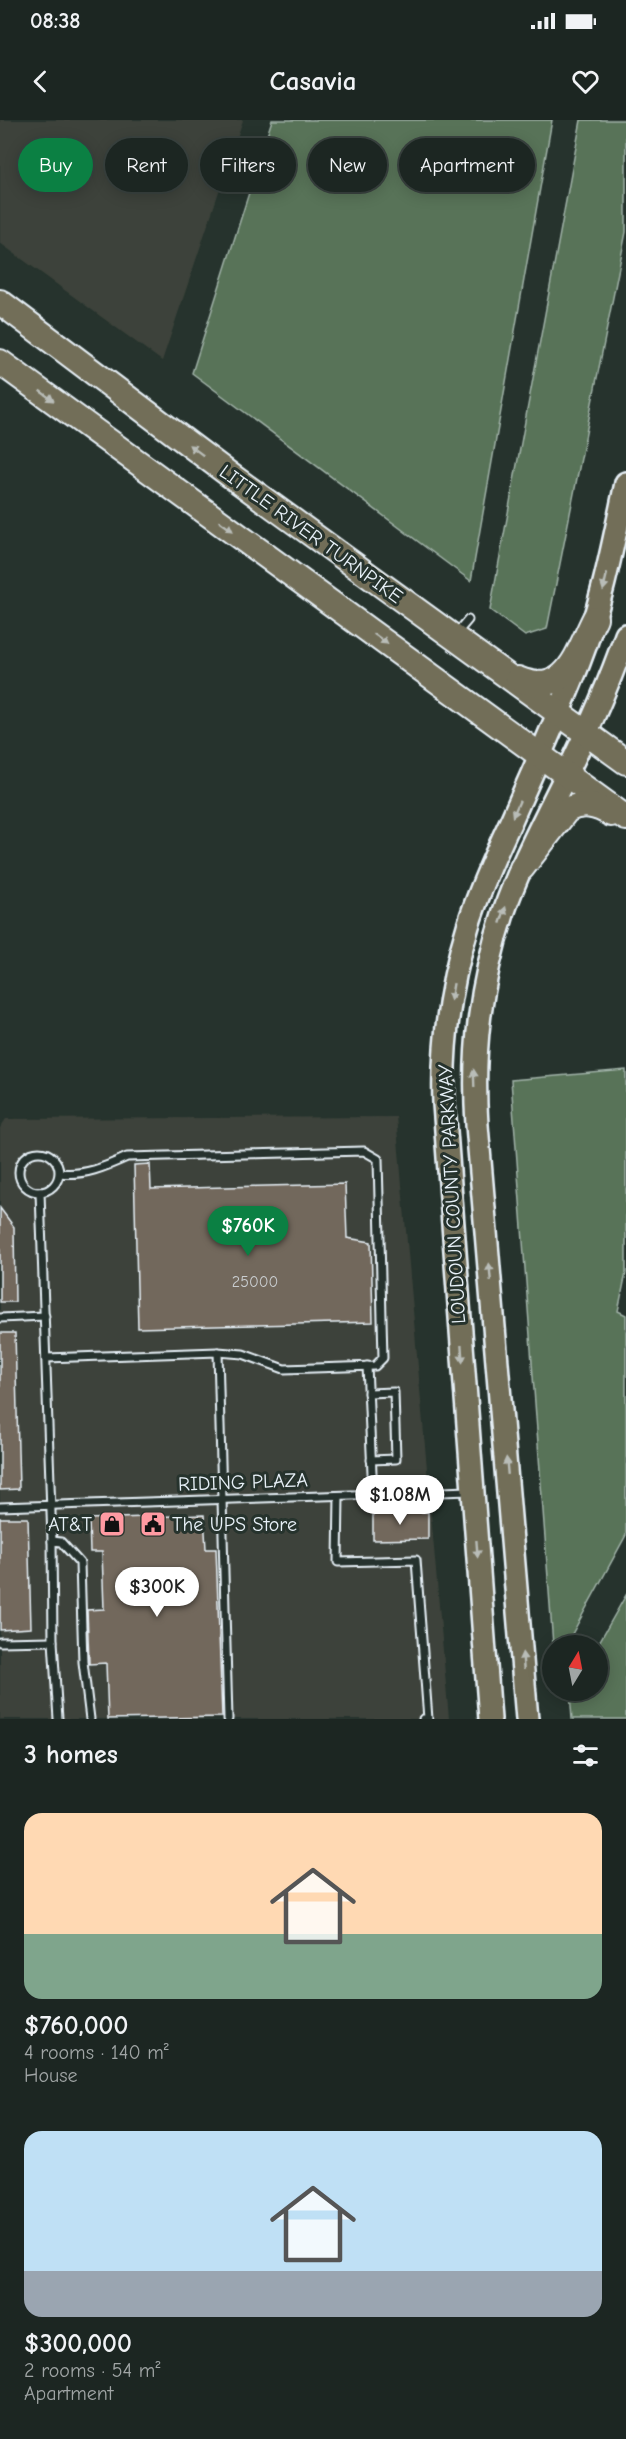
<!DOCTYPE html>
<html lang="en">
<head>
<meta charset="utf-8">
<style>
  :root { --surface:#1c2622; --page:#29322f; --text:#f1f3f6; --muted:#a0a5a5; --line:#3a4340; --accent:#0b8043 }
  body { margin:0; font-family:"Comic Neue",sans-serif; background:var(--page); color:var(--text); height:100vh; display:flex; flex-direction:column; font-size:22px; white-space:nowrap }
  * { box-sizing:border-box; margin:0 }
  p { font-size:20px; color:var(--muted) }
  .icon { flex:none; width:33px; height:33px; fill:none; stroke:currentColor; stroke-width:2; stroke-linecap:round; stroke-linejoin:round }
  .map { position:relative; height:1599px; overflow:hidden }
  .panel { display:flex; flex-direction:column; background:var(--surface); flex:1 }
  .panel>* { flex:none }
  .banner { position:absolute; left:18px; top:18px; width:591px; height:54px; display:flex; gap:12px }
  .needle { width:39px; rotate:10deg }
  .controls { position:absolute; left:542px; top:1515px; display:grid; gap:12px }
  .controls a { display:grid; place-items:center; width:66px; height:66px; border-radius:50%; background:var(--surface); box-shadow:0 3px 15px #0003,0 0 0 2px var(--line); font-size:30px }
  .price { position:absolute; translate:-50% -51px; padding:0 14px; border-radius:21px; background:#fff; color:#222; font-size:20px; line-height:39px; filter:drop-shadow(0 2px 3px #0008) }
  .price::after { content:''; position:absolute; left:50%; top:36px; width:18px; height:14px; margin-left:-9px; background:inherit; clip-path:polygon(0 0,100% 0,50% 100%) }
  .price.current { background:var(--accent); color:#fff }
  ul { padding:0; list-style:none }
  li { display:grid; align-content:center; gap:12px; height:318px; padding:0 24px }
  li span { display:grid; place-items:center; height:186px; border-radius:18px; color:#555 }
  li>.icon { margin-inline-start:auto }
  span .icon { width:108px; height:108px; fill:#fffc; stroke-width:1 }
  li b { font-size:26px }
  h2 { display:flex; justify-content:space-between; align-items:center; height:72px; padding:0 24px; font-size:26px }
  .tag { padding:0 21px; border-radius:27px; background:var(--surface); box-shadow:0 3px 15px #0003,0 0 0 2px var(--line); font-size:21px; line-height:54px }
  .tag.current { background:var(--accent); color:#fff }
  .status { display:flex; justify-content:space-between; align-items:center; height:42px; padding:0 30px; background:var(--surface); direction:ltr }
  .status svg { height:16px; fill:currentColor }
  header { display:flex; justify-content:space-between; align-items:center; height:78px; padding:0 24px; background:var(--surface); font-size:27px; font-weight:600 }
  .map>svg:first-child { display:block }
  .built { fill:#3d433b }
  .green { fill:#597358; stroke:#a0b2a8; stroke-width:1.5 }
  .building { fill:#72675b; stroke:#e8f1f8; stroke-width:1.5 }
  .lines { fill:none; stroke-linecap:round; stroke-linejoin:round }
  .lane-casing { stroke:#e8f1f8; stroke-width:11 }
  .primary-casing { stroke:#e8f1f8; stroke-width:26 }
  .highway-casing { stroke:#e8f1f8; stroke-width:28 }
  .lane { stroke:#26332d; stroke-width:7 }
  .primary { stroke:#726e59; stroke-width:21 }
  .highway { stroke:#726e59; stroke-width:24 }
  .oneway { fill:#b9bdb8 }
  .labels { text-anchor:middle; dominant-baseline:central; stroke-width:6; stroke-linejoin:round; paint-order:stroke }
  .number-label { font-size:16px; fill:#caced1 }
  .street-label { font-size:20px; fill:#e8f1f8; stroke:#26332d }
  .poi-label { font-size:20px; fill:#e8f1f8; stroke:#26332d; text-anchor:end }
</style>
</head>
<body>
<div class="status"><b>08:38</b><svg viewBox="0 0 49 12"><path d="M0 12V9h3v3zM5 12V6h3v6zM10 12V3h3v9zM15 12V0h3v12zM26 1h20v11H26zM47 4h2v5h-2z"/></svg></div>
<header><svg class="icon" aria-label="back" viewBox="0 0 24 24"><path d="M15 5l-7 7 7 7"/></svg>Casavia<svg class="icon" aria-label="heart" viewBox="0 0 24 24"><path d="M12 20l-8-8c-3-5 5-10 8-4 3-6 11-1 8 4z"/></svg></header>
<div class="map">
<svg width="626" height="1599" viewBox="0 0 626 1599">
  <rect width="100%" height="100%" fill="#26332d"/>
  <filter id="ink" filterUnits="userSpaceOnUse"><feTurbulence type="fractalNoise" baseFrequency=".0167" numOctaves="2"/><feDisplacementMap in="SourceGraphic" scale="12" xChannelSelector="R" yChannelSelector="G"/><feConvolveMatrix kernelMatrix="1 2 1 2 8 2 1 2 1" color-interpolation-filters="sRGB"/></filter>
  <g filter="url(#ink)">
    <g class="built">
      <polygon points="0,0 243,0 162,241 0,123"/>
      <polygon points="396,997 449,1599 0,1599 0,1008 6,999"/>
    </g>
    <g class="green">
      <polygon points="272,0 552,0 471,461 192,253"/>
      <polygon points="581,0 626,0 626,112 547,509 525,516 490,490"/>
      <polygon points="626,950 626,1153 618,1191 626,1195 626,1415 566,1525 553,1525 511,960"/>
      <polygon points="626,1475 626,1599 572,1599 570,1573 571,1571 597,1570 597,1526"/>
    </g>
    <g class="building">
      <polygon points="150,1044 151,1069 345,1064 347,1118 371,1122 373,1202 138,1208 134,1045"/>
      <polygon points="0,1088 14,1107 15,1182 0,1182"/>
      <polygon points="0,1213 15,1213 19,1369 0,1370"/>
      <polygon points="428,1392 428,1419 373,1420 373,1393"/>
      <polygon points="204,1395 206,1429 216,1429 222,1597 108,1599 106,1543 89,1544 89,1542 87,1490 104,1489 102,1432 90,1432 89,1399"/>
      <polygon points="0,1398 28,1398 31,1508 0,1510"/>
    </g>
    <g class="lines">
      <g class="lane-casing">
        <g id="lane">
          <polyline points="457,513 468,500"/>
          <circle cx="39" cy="1052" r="20"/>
          <polyline points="40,1072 52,1421 53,1521 58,1599"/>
          <polyline points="0,1198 45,1196"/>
          <polyline points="218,1232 228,1599"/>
          <path d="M46,1238L218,1232L243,1234L284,1249L375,1246L383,1238L378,1039L364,1031L127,1037C105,1047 84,1056 60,1053"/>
          <polyline points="367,1246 373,1374"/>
          <polyline points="368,1273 394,1272 396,1339 371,1340"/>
          <polyline points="339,1376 338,1442 416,1440 428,1599 423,1599"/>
          <polyline points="0,1387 470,1371"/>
          <polyline points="52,1421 61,1422 80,1443 83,1542 90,1599"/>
          <polyline points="0,1522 53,1521"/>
        </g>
      </g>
      <g class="primary-casing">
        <g id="primary">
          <path d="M490,1599L444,984C442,924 450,864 468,806C479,770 495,735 511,701C534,649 558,596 579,543C602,484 613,424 626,363"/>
          <path d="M527,1599L477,1005C472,930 480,865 503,794C519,747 543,702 565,657C588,611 609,564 626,515"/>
        </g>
      </g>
      <g class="highway-casing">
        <g id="highway">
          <polyline points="0,182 230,355 626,642"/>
          <polyline points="0,242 626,698"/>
          <path d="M518,559C567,579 577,533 595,498"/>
          <path d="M522,748L567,690C583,682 596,685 611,694"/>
        </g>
      </g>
      <use href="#lane" class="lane"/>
      <use href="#primary" class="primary"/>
      <use href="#highway" class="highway"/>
    </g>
    <defs><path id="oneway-solid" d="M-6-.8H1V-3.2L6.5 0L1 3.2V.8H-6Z" transform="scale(1.5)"/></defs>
    <g class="oneway">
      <use href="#oneway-solid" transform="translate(47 276) rotate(36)"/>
      <use href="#oneway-solid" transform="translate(196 330) rotate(-143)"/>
      <use href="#oneway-solid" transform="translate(226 406) rotate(36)"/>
      <use href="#oneway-solid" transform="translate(605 462) rotate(103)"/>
      <use href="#oneway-solid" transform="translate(381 519) rotate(36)"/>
      <use href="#oneway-solid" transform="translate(516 689) rotate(114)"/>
      <use href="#oneway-solid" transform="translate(503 795) rotate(-72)"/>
      <use href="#oneway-solid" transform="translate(452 872) rotate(100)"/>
      <use href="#oneway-solid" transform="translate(474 958) rotate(-92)"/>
      <use href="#oneway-solid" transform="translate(490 1152) rotate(-95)"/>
      <use href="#oneway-solid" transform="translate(462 1234) rotate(86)"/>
      <use href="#oneway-solid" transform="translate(507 1346) rotate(-95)"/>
      <use href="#oneway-solid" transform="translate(477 1429) rotate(86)"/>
      <use href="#oneway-solid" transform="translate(523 1541) rotate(-95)"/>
    </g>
  </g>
  <defs>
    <g id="shop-square" transform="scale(1.35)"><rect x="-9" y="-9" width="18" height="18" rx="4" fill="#ff9aa2" stroke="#26332d"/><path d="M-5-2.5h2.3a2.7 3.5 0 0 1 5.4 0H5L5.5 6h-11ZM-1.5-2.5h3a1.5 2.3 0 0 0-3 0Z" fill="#111"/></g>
    <g id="civic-square" transform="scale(1.35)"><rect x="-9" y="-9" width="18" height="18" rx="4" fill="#ff9aa2" stroke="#26332d"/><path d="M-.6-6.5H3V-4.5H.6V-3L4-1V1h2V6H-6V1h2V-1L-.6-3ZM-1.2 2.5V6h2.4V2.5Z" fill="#111"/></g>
  </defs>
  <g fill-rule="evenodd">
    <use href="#shop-square" x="112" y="1404"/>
    <use href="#civic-square" x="153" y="1404"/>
  </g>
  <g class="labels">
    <g class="number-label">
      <text x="255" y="1162">25000</text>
    </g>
    <g class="street-label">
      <text transform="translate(311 414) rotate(36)">LITTLE RIVER TURNPIKE</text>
      <text transform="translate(452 1074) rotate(-93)">LOUDOUN COUNTY PARKWAY</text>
      <text transform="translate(243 1362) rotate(-2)">RIDING PLAZA</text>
    </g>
    <g class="poi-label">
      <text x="92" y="1404">AT&amp;T</text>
      <text x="172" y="1404" text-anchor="start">The UPS Store</text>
    </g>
  </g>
</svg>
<div class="controls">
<a><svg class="needle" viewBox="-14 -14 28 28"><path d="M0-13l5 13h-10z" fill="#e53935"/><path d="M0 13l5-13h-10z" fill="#a0a5a5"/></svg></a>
</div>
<b class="price current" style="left:248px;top:1137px">$760K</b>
<b class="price" style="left:400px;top:1406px">$1.08M</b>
<b class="price" style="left:157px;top:1498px">$300K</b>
<div class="banner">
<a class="tag current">Buy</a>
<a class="tag">Rent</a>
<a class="tag">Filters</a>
<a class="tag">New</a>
<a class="tag">Apartment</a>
</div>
</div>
<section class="panel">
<h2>3 homes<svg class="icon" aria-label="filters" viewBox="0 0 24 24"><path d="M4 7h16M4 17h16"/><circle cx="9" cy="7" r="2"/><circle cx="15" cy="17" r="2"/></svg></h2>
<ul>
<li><span style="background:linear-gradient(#ffd9b3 65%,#7fa58c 0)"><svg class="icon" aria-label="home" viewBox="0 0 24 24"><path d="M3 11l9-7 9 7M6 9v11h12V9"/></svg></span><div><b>$760,000</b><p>4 rooms · 140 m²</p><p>House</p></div></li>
<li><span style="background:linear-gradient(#bfe0f5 75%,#9aa5b1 0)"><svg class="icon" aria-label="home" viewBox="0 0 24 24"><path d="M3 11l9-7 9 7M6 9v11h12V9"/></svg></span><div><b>$300,000</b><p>2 rooms · 54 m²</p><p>Apartment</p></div></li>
</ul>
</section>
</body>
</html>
